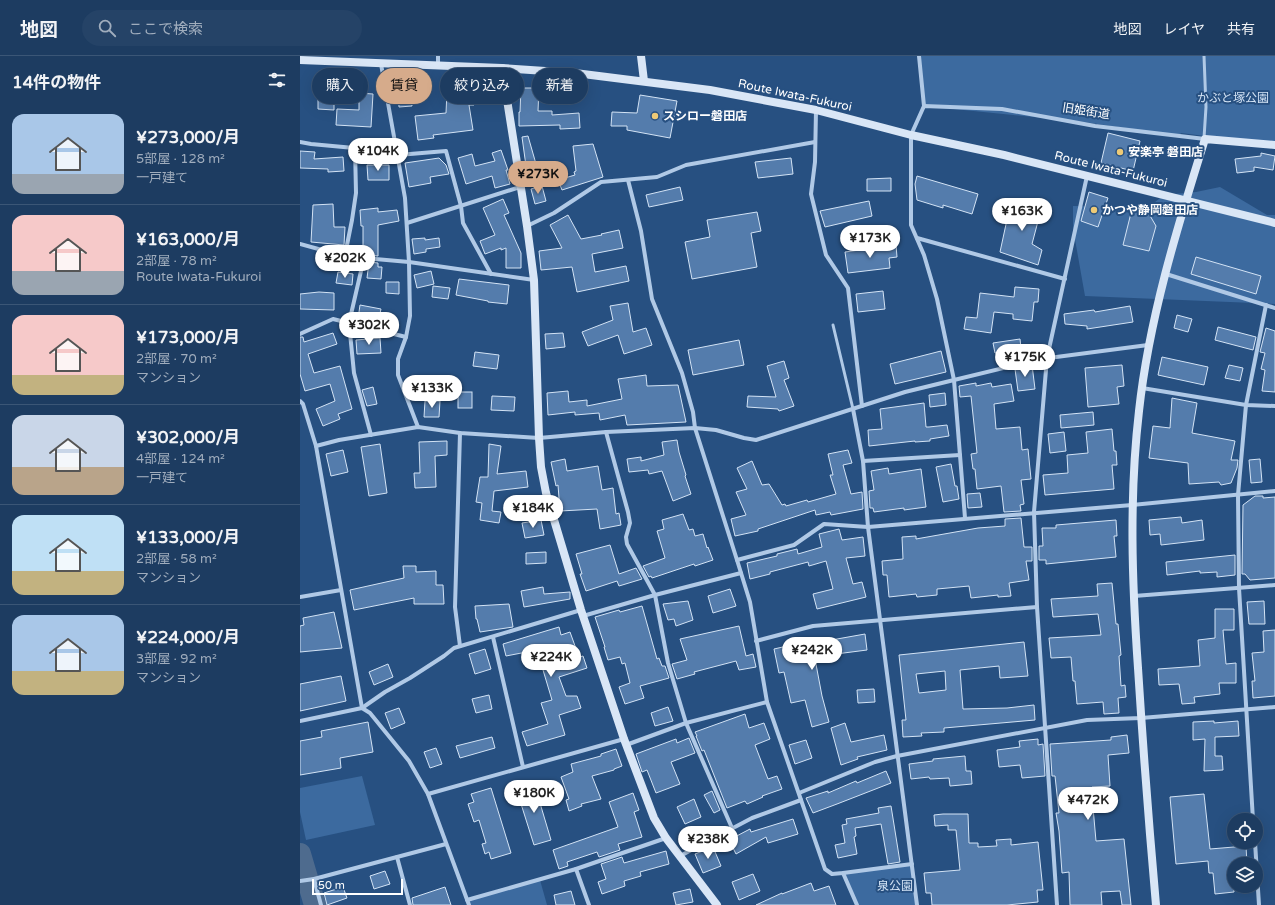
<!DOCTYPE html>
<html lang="ja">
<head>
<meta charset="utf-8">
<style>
  :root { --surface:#1d3c61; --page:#254367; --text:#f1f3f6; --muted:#a0adbd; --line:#3b5676; --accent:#d6ab8b }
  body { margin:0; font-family:"Varela Round","Noto Sans JP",sans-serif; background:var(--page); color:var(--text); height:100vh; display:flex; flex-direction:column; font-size:15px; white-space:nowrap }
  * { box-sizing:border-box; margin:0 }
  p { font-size:13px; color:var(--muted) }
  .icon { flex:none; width:22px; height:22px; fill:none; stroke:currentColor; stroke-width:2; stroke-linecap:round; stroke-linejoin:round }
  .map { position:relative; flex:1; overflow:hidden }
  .panel { display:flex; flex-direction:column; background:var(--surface); width:300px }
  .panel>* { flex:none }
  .banner { position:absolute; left:12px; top:12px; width:380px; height:36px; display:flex; gap:8px }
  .buttons { position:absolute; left:927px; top:757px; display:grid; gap:8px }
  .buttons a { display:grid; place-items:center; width:36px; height:36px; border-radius:50%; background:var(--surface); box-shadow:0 4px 16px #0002,0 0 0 1px var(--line); font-size:20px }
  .scale { position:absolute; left:12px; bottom:10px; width:91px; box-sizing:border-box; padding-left:4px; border:2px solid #fff; border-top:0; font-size:11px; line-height:14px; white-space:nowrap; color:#fff; -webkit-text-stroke:3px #275081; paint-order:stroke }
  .price { position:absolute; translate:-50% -34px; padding:0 9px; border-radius:14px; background:#fff; color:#222; font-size:13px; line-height:26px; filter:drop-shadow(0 1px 2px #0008) }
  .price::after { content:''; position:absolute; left:50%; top:24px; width:12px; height:9px; margin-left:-6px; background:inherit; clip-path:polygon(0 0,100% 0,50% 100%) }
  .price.selected { background:var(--accent); color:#111 }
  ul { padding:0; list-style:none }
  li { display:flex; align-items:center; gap:12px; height:100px; padding:0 12px }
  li+li { border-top:1px solid var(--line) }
  li span { display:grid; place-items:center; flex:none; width:112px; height:80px; border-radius:12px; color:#555 }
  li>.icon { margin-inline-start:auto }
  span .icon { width:48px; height:48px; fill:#fffc; stroke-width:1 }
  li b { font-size:17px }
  h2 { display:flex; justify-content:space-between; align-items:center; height:48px; padding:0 12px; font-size:17px }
  .tag { padding:0 14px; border-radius:18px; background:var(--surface); box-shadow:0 4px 16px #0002,0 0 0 1px var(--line); font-size:14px; line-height:36px }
  .tag.selected { background:var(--accent); color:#111 }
  header { display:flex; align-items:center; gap:24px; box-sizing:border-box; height:56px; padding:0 20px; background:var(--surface); border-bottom:1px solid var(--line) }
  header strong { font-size:19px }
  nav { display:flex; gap:22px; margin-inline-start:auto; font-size:14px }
  .search { width:280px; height:36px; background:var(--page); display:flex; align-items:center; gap:10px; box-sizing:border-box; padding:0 14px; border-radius:22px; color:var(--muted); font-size:15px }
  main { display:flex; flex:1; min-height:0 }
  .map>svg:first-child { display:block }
  .green { fill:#3c6a9f }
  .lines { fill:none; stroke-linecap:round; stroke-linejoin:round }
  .river { stroke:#4e6b8e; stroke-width:22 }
  .building { fill:#547cac; stroke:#d3e3f5; fill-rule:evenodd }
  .lane { stroke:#b0c9e6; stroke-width:3 }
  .street { stroke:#b0c9e6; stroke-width:4 }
  .secondary { stroke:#d9e6f6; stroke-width:8 }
  .poi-dot { fill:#eeca76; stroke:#275081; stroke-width:1.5 }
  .labels { text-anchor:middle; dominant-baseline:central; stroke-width:4; stroke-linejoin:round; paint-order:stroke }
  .street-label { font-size:12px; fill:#fff; stroke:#275081 }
  .park-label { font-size:12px; fill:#d3e3f5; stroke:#275081 }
  .poi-label { font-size:12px; font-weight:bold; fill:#fff; stroke:#275081; text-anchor:start }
</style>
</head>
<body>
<header>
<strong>地図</strong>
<div class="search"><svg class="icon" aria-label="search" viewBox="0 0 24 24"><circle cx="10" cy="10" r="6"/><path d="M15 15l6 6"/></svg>ここで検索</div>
<nav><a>地図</a><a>レイヤ</a><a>共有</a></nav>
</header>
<main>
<section class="panel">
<h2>14件の物件<svg class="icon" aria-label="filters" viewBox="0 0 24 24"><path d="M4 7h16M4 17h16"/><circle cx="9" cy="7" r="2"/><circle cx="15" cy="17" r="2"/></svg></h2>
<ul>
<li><span style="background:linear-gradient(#a9c7e8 75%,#9aa5b1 0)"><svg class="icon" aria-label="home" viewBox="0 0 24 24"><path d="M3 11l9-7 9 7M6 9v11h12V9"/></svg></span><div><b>¥273,000/月</b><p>5部屋 · 128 m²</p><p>一戸建て</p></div></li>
<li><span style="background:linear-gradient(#f6c9c9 70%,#9aa5b1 0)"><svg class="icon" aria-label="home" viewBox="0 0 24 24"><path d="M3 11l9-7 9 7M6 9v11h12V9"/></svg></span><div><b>¥163,000/月</b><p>2部屋 · 78 m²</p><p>Route Iwata-Fukuroi</p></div></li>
<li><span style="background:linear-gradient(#f6c9c9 75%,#c2b280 0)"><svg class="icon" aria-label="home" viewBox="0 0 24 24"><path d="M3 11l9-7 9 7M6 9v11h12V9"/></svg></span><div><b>¥173,000/月</b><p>2部屋 · 70 m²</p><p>マンション</p></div></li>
<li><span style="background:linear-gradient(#c9d6e8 65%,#b9a48a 0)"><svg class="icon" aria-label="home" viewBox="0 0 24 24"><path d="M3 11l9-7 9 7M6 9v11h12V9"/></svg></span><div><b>¥302,000/月</b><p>4部屋 · 124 m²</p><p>一戸建て</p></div></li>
<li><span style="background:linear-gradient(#bfe0f5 70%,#c2b280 0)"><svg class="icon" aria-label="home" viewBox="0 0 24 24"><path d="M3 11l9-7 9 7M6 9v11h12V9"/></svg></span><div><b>¥133,000/月</b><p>2部屋 · 58 m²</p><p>マンション</p></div></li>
<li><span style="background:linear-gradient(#a9c7e8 70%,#c2b280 0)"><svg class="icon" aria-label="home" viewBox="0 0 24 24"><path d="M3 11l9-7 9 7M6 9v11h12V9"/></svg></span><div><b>¥224,000/月</b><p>3部屋 · 92 m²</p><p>マンション</p></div></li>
</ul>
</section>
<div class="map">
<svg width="975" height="849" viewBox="0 0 975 849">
  <rect width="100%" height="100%" fill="#275081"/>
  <g class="green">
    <polygon points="618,0 975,0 975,89 881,77 879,80 784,66 624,50"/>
    <polygon points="920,131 967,159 975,159 975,248 785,240 773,172 773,150 812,151 830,157 846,153 864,139 896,136"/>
    <polygon points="62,720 75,769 6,784 0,756 0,732"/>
    <polygon points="612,808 617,849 557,849 543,817"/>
    <polygon points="240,824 247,849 169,849 167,844"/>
  </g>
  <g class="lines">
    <polyline class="river" points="0,798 15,849"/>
  </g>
  <g class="building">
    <polygon points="111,32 112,50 99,51 98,33"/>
    <polygon points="221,32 239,32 238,55 252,55 252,59 279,57 280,72 260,73 260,69 219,70 219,56 220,56"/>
    <polygon points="147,35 175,36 174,49 169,49 173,74 133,79 134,82 118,84 115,60 146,57"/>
    <polygon points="59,37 73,38 71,71 36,69 37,53 59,54"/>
    <polygon points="340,39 377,45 370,82 327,74 327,70 311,70 312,56 337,57"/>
    <polygon points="18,41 34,42 34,54 18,53"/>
    <polygon points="808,77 840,85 833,115 801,107"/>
    <polygon points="228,80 236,108 226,110 222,81"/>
    <polygon points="293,88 303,121 262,134 258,124 275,119 274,116 276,115 273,90"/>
    <polygon points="201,94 208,114 206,114 210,128 195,132 192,120 166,128 158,102 172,98 175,110 195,105 192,97"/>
    <polygon points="0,95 15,96 14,103 43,101 44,115 28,116 28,113 0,112"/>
    <polygon points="961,97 975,100 973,114 954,111 954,115 937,117 935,103 961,100"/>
    <polygon points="139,102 146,109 149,118 130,121 131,127 109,131 105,107"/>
    <polygon points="491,102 493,118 458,122 455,106"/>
    <polygon points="67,109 89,109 89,124 68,124"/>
    <polygon points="617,120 678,138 672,158 643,149 643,152 617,144 615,128"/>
    <polygon points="591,122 591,135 567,135 567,123"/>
    <polygon points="242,130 246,145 235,148 231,133"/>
    <polygon points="380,131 383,144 349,151 346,139"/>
    <polygon points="789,136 808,142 798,171 781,165"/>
    <polygon points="203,143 209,157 204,159 221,197 221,212 206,212 206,192 201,194 201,192 185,198 180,185 195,179 183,152"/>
    <polygon points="728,144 736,146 742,150 732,188 742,194 738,209 700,196 711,145 721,148"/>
    <polygon points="569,145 572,160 525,171 520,155"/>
    <polygon points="33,148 34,171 45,171 44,189 11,186 13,149"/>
    <polygon points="78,152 78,156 97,154 99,165 78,169 78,200 69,199 70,194 63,194 63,170 61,170 60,154"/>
    <polygon points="832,153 849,158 856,170 849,195 823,189"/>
    <polygon points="457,156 461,175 451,177 457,211 392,223 385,186 410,181 407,164"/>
    <polygon points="268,159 281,183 302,179 301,178 319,174 323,192 292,198 295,216 326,210 329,225 277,236 272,211 241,214 239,195 262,192 250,169"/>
    <polygon points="125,182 125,184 139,182 140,191 126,193 126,196 114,198 112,183"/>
    <polygon points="596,189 597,201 589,202 590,212 548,217 545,196"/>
    <polygon points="896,201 961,220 956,238 891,218"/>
    <polygon points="69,206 78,207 78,211 82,211 81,223 67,222"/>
    <polygon points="131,215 134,228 117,232 114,219"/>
    <polygon points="38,216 53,218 52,229 36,227"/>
    <polygon points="159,223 209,229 207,248 188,246 188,245 156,239"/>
    <polygon points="86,226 99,226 99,238 86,237"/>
    <polygon points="133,230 150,232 148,243 132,241"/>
    <polygon points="715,231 739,233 738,246 734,246 732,265 713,263 713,258 694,256 691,277 664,273 666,261 677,262 680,237 714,241"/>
    <polygon points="583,235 585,253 558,256 556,238"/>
    <polygon points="19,236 34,237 34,254 0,253 0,238"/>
    <polygon points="328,247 333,276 346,272 352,289 324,298 318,279 288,290 282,276 313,264 310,250"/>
    <polygon points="60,249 81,253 78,266 58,263"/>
    <polygon points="830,250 833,266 787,273 787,270 765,268 764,258 794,254 795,256"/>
    <polygon points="877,259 892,263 888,276 874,272"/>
    <polygon points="918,271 956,281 953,294 915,284"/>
    <polygon points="966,272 975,275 975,336 962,335 965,314 961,313 965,297 960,296"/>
    <polygon points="33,277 37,288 8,298 14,317 40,310 52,353 38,358 40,363 23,370 16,353 35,345 30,328 5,335 0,318 0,281 3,281 4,286"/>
    <polygon points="263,277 265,291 246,293 245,278"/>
    <polygon points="80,282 81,297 57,298 56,284"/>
    <polygon points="720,283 721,292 735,290 737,299 730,300 731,302 714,306 712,299 704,300 703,296 695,297 693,287"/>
    <polygon points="439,284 444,309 393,319 388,294"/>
    <polygon points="641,295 646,316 595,328 590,308"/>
    <polygon points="175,296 199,299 197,313 173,310"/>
    <polygon points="862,301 908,311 904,329 858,319"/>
    <polygon points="484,305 489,322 484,324 494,350 479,355 478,353 447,351 448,340 476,341 467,310"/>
    <polygon points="732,309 735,333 718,335 715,313"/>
    <polygon points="822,309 824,330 817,331 819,348 788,351 785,312"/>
    <polygon points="929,309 943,312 940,325 925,322"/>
    <polygon points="346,319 347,330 378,329 386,366 327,369 325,359 300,364 299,357 275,359 275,356 248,359 247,337 268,335 269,346 287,344 287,350 322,343 318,323"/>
    <polygon points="676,327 676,330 691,327 692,331 711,328 714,345 694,348 696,373 720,371 722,394 728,393 731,423 721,424 724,448 720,449 721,455 704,456 701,430 677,433 675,413 673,413 671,398 677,397 671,340 660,341 659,330"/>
    <polygon points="73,331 77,348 67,350 62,334"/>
    <rect x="158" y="336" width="14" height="16"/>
    <polygon points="645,337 646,349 630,351 629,339"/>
    <polygon points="192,340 215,341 214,355 191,354"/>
    <polygon points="872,342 897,347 892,377 935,385 931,404 938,404 937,412 931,427 921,429 919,426 889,428 888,407 849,402 853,370 870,372"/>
    <polygon points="125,345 140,345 139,361 124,361"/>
    <polygon points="624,347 626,371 629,371 647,369 649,380 630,383 630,385 615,386 615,385 569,390 568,374 582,373 580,353"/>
    <polygon points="793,356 794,369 761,372 760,359"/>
    <polygon points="812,373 814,395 816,395 817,409 812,409 814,433 745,439 743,419 768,417 767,399 788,397 786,376"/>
    <polygon points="764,376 766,395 750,397 748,378"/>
    <polygon points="377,384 379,396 386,419 385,420 391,438 373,445 362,415 349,418 348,414 329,416 327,403 341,401 341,405 364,399 362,386"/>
    <polygon points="147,385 147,399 135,400 136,431 115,432 114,417 120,417 119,386"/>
    <polygon points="80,388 87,437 69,440 61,391"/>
    <polygon points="189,388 201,390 197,418 226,415 228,431 194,435 192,455 201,456 199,467 180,464 182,447 176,446 180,421 188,421"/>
    <polygon points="43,394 48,416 31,420 26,398"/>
    <polygon points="548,394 552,407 543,409 551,438 562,436 563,453 531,459 530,456 516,459 515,454 458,473 458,475 435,480 431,463 446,459 436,436 447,433 437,412 452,405 462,429 469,428 482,449 485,448 486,450 507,444 508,446 536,438 530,419 533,419 528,398"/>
    <polygon points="265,403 267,415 298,410 302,434 313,432 316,458 319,457 321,469 300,473 297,453 260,455 258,429 256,430 251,406"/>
    <polygon points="960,403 962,426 951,427 949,404"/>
    <polygon points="651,408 655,430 657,430 659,443 643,446 636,411"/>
    <polygon points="588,412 589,418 621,413 626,451 604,454 604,452 574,456 573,452 570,452 569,435 574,434 571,415"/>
    <polygon points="680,437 682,451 668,452 667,438"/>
    <polygon points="955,440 963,440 963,442 975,441 975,522 950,524 945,518 942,518 943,449"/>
    <polygon points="383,458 389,474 393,473 395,480 403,478 407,492 408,491 413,504 395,510 394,508 352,522 351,520 349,521 343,510 365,502 357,475 364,473 362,464"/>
    <polygon points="881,461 882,467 902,464 904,484 861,489 860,478 850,479 849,464"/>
    <polygon points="721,462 724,491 732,491 732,505 726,505 729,524 709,527 711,540 698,541 698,539 671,542 669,530 637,533 637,539 617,541 616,538 589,541 587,519 583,519 582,505 603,503 602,481 616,480 616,483 678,472 705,470 705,463"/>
    <polygon points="241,464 244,479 225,482 222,467"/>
    <polygon points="816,464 817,480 814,480 816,501 746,508 746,504 739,504 739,490 743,490 742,472 756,472 756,469"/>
    <polygon points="539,473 542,484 563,481 565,500 546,502 553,528 562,526 566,541 517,553 513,538 533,533 526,505 509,510 508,506 470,516 470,518 450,523 447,507 477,500 477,498 497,493 498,498 522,491 519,478"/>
    <polygon points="310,489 319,518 336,512 342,523 319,530 317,525 286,535 280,518 282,518 276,498"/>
    <polygon points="246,496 246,507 226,508 226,497"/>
    <polygon points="935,499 935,519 917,521 917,516 900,517 900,515 867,519 866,506"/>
    <polygon points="103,510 116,510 116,516 136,515 136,529 143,529 144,548 114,548 114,542 54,554 50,534 104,522"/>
    <polygon points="812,527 816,568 818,568 821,599 819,600 821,630 825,629 826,641 818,642 819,657 804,658 803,646 777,648 775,625 773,625 771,601 751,602 749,582 801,579 798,558 753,561 751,543 798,540 797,528"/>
    <polygon points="243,531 244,538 270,536 270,543 224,551 221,535"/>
    <polygon points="430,533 436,550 413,557 408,540"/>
    <polygon points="388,545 393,564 376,570 374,563 368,564 363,548"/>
    <polygon points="964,545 965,568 949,568 947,546"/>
    <polygon points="209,548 213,571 180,576 177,563 176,563 175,550"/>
    <polygon points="342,550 357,603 359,602 362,610 365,610 369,622 340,630 344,642 325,648 319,631 330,627 325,607 322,608 320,601 308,604 304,591 305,591 295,561 319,554 320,556"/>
    <polygon points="915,553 934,553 934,574 923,574 926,608 936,607 936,627 919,627 920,638 894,641 895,647 882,648 879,628 859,629 858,613 900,610 898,584 915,582"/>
    <polygon points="34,556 42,592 0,596 0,570 4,569 3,562"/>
    <polygon points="439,570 446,600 453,598 456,611 439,614 436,605 394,616 395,618 377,623 372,608 387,604 380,583"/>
    <polygon points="259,571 261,579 270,576 279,601 283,600 287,612 259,621 266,640 277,640 281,652 259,659 265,679 227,690 222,676 248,668 241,647 252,644 237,594 206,600 203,588"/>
    <polygon points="975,574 975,640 953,642 952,625 955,625 952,597 964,596 963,575"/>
    <polygon points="565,578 567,594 536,598 515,603 522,640 529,666 512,671 505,644 491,647 484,616 479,617 474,593 509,585 509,588"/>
    <path d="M724,586L728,620L700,622L699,610L660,614L663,653L707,652L734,649L735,664L644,672V676L621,677L622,680L603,681L602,664H606L599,599ZM645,615L646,634L619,637L616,618Z"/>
    <polygon points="185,593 191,613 175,618 169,598"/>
    <polygon points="88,608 93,621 74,629 69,616"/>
    <polygon points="41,620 46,645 0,655 0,628"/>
    <polygon points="574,633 575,646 558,647 557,634"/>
    <polygon points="189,639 192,653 176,657 172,643"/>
    <polygon points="368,651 373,665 355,670 351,657"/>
    <polygon points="99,652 105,667 91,673 85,657"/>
    <polygon points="445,658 449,672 464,667 470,683 455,689 468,723 477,720 482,733 462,740 463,741 447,748 445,745 427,752 404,694 402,695 396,680 397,680 395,676"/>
    <polygon points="914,665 914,667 938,665 939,680 915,681 915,700 922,700 923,714 904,715 905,683 893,684 893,666"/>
    <polygon points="68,666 73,696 40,702 41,712 0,719 0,685 22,681 21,675"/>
    <polygon points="545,667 551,686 584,679 587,694 557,701 558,703 541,709 531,672"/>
    <polygon points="827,679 829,697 808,699 810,730 792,731 793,739 792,740 796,785 824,783 831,849 822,849 820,835 801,836 802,849 770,849 769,816 762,817 759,775 756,757 759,757 755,720 752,720 750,688 811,684 811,681"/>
    <polygon points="192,681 195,692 160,702 156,690"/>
    <polygon points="389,682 395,697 371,706 380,728 356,737 347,714 342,716 336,698 376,683 377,687"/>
    <polygon points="738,683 738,689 743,688 745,720 722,722 720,709 699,711 697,694 720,691 719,685"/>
    <polygon points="506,684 512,702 495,708 489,689"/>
    <polygon points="136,692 142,708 130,712 124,696"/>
    <polygon points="316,693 322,710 314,713 314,714 292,720 301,743 281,748 282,750 269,755 266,744 269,743 261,721 273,716 271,708 301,700 301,698"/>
    <polygon points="665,700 666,715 671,715 672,728 650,730 649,722 630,723 629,721 611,723 609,708 633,705 633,703"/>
    <polygon points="586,715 591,727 537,748 513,757 506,742 528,735 528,737 556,725 557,727"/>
    <polygon points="234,727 251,784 234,789 216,732"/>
    <polygon points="191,732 211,797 191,803 189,796 185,798 182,788 186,787 179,764 174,766 168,748 174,746 171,738"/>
    <polygon points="412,735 420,754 414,757 404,739"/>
    <polygon points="333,737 339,754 334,756 342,781 318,788 320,794 299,801 297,796 267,806 268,810 259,813 253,794 318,771 309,746"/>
    <polygon points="904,738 910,793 946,790 947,808 934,808 934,836 915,838 913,817 909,817 908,805 876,808 870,741"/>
    <polygon points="394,743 401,761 385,768 377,751"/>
    <polygon points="591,750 600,806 588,808 581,768 555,772 556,780 554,781 557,798 538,802 535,789 545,787 542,769 547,768 546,763 579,757 578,752"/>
    <polygon points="643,758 668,758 669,787 678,787 678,791 697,790 696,784 711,783 711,789 738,786 743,834 737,834 738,846 707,849 632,849 631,837 626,837 624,817 660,814 656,774 648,774 648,769 635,770 634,759"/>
    <polygon points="493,763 498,778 468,787 466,781 436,798 429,784 450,773 451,776"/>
    <polygon points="413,791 421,810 403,817 395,798"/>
    <polygon points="366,795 369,808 340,816 341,820 324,825 325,830 302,838 298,826 306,823 301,808 322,801 324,807"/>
    <polygon points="85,815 90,828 74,833 70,820"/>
    <polygon points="453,818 460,835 439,844 432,826"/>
    <polygon points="511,827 514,835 529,830 536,849 456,849 482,837 482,838"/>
    <polygon points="43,831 47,842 27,849 24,837"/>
    <polygon points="145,831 151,849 113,849 112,842"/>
    <polygon points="390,833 393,846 376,849 373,837"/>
    <polygon points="271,835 275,849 256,849 254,839"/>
  </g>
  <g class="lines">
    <g class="lane">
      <polyline points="904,0 906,51 904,82"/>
      <polyline points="533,269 553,353"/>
    </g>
    <g class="street">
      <polyline points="138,0 138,10"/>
      <polyline points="619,0 624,50"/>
      <polyline points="81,8 105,142 109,206 110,260 106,281 98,303 98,319 118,371"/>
      <polyline points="516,54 515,106 511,138 526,199 548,232 562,350"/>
      <polyline points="0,86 11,88 97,96"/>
      <polyline points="98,99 146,95 161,150 163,167 191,218"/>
      <polyline points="328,124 341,175 352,243 382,317 393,356 395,372 437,504 450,546 467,646 525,813 532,818 543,817 612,808"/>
      <polyline points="107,167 220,131"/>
      <polyline points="227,170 254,157 301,126 357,121 386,109 515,86"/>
      <polyline points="617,182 765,223"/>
      <polyline points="0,188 33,197 64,202 109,206 234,224"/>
      <polyline points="45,199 52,164 56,137 55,92"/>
      <polyline points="64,202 49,267 54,317 71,379"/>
      <polyline points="866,218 975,252"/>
      <polyline points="0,278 33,263 106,281"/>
      <polyline points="842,332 946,349 975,350"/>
      <polyline points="0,345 3,348 16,390 62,652"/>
      <polyline points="553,353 563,405 568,471 617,849"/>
      <polyline points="306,376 328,456 330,467 326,481 327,488 355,539 368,607 386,667 432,772"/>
      <polyline points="160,377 155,551 160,590"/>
      <polyline points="16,390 39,384 118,371 160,377 239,382 306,376 395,372 416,374 444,382 456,384 605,336 654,324 741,303 848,289"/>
      <polyline points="563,405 660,399"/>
      <polyline points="665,462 654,324 637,243 624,199 611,169 611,79 624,50 702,53 795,70 905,83"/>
      <polyline points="437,504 494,489 524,468 568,471 832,449 975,435"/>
      <polyline points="834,540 975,529"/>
      <polyline points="0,541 41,534"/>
      <polyline points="283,560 355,539 441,517"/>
      <polyline points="193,581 223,711"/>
      <polyline points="456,585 513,570 737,551"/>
      <polyline points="62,652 70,657 109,705 128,738 169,849"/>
      <polyline points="0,665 62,652 85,636 110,622 144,600 154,592 281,554"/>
      <polyline points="326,689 386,667 467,646"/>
      <polyline points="499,737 575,706 597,700 787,664 841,662 975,651"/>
      <polyline points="128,738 324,683"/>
      <polyline points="953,764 939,532 938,439 946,349 966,249"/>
      <polyline points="955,786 959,849"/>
      <polyline points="380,800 452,762 501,744"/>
      <polyline points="97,801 110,849"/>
      <polyline points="276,813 289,849"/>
      <polyline points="543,817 557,849"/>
      <polyline points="14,823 21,849"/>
      <polyline points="0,825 14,823 146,788"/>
      <polyline points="167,844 276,813 366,782"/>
      <polyline points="757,849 737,551 734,456 747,302 787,120"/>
    </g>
    <g class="secondary">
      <polyline points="341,0 344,25"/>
      <polyline points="0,4 202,12 275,17 410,34 516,54 611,79 704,99 975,167"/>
      <polyline points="202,12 227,170 234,224 239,382 241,411 246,437 281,554 324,683 354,762 366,782 417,849"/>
      <path d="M856,849C849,770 843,691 838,612C832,526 829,441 839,355C849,263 877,172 905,83L975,89"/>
    </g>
  </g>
  <g class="poi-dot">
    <circle cx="355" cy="60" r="4"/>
    <circle cx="820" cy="96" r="4"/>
    <circle cx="794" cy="154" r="4"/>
  </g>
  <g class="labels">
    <g class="street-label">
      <text transform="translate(495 39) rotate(12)">Route Iwata-Fukuroi</text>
      <text transform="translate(786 55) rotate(9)">旧姫街道</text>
      <text transform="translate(811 113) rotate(14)">Route Iwata-Fukuroi</text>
    </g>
    <g class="park-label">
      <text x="933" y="42">かぶと塚公園</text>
      <text x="595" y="830">泉公園</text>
    </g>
    <g class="poi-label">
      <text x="363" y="60">スシロー磐田店</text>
      <text x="828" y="96">安楽亭 磐田店</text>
      <text x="802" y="154">かつや静岡磐田店</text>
    </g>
  </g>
</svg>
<div class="buttons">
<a><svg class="icon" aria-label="locate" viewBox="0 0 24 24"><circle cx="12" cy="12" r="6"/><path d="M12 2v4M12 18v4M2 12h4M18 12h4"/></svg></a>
<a><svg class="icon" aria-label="layers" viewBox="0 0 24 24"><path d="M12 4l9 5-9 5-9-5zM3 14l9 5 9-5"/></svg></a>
</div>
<div class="scale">50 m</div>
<b class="price" style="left:78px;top:116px">¥104K</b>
<b class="price selected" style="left:238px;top:139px">¥273K</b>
<b class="price" style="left:722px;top:176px">¥163K</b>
<b class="price" style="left:570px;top:203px">¥173K</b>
<b class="price" style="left:45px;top:223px">¥202K</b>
<b class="price" style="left:69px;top:290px">¥302K</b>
<b class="price" style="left:725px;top:322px">¥175K</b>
<b class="price" style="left:132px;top:353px">¥133K</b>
<b class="price" style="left:233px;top:473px">¥184K</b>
<b class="price" style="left:512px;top:615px">¥242K</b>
<b class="price" style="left:251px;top:622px">¥224K</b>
<b class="price" style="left:234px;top:758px">¥180K</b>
<b class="price" style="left:788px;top:765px">¥472K</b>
<b class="price" style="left:408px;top:804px">¥238K</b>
<div class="banner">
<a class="tag">購入</a>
<a class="tag selected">賃貸</a>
<a class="tag">絞り込み</a>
<a class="tag">新着</a>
</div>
</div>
</main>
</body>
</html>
